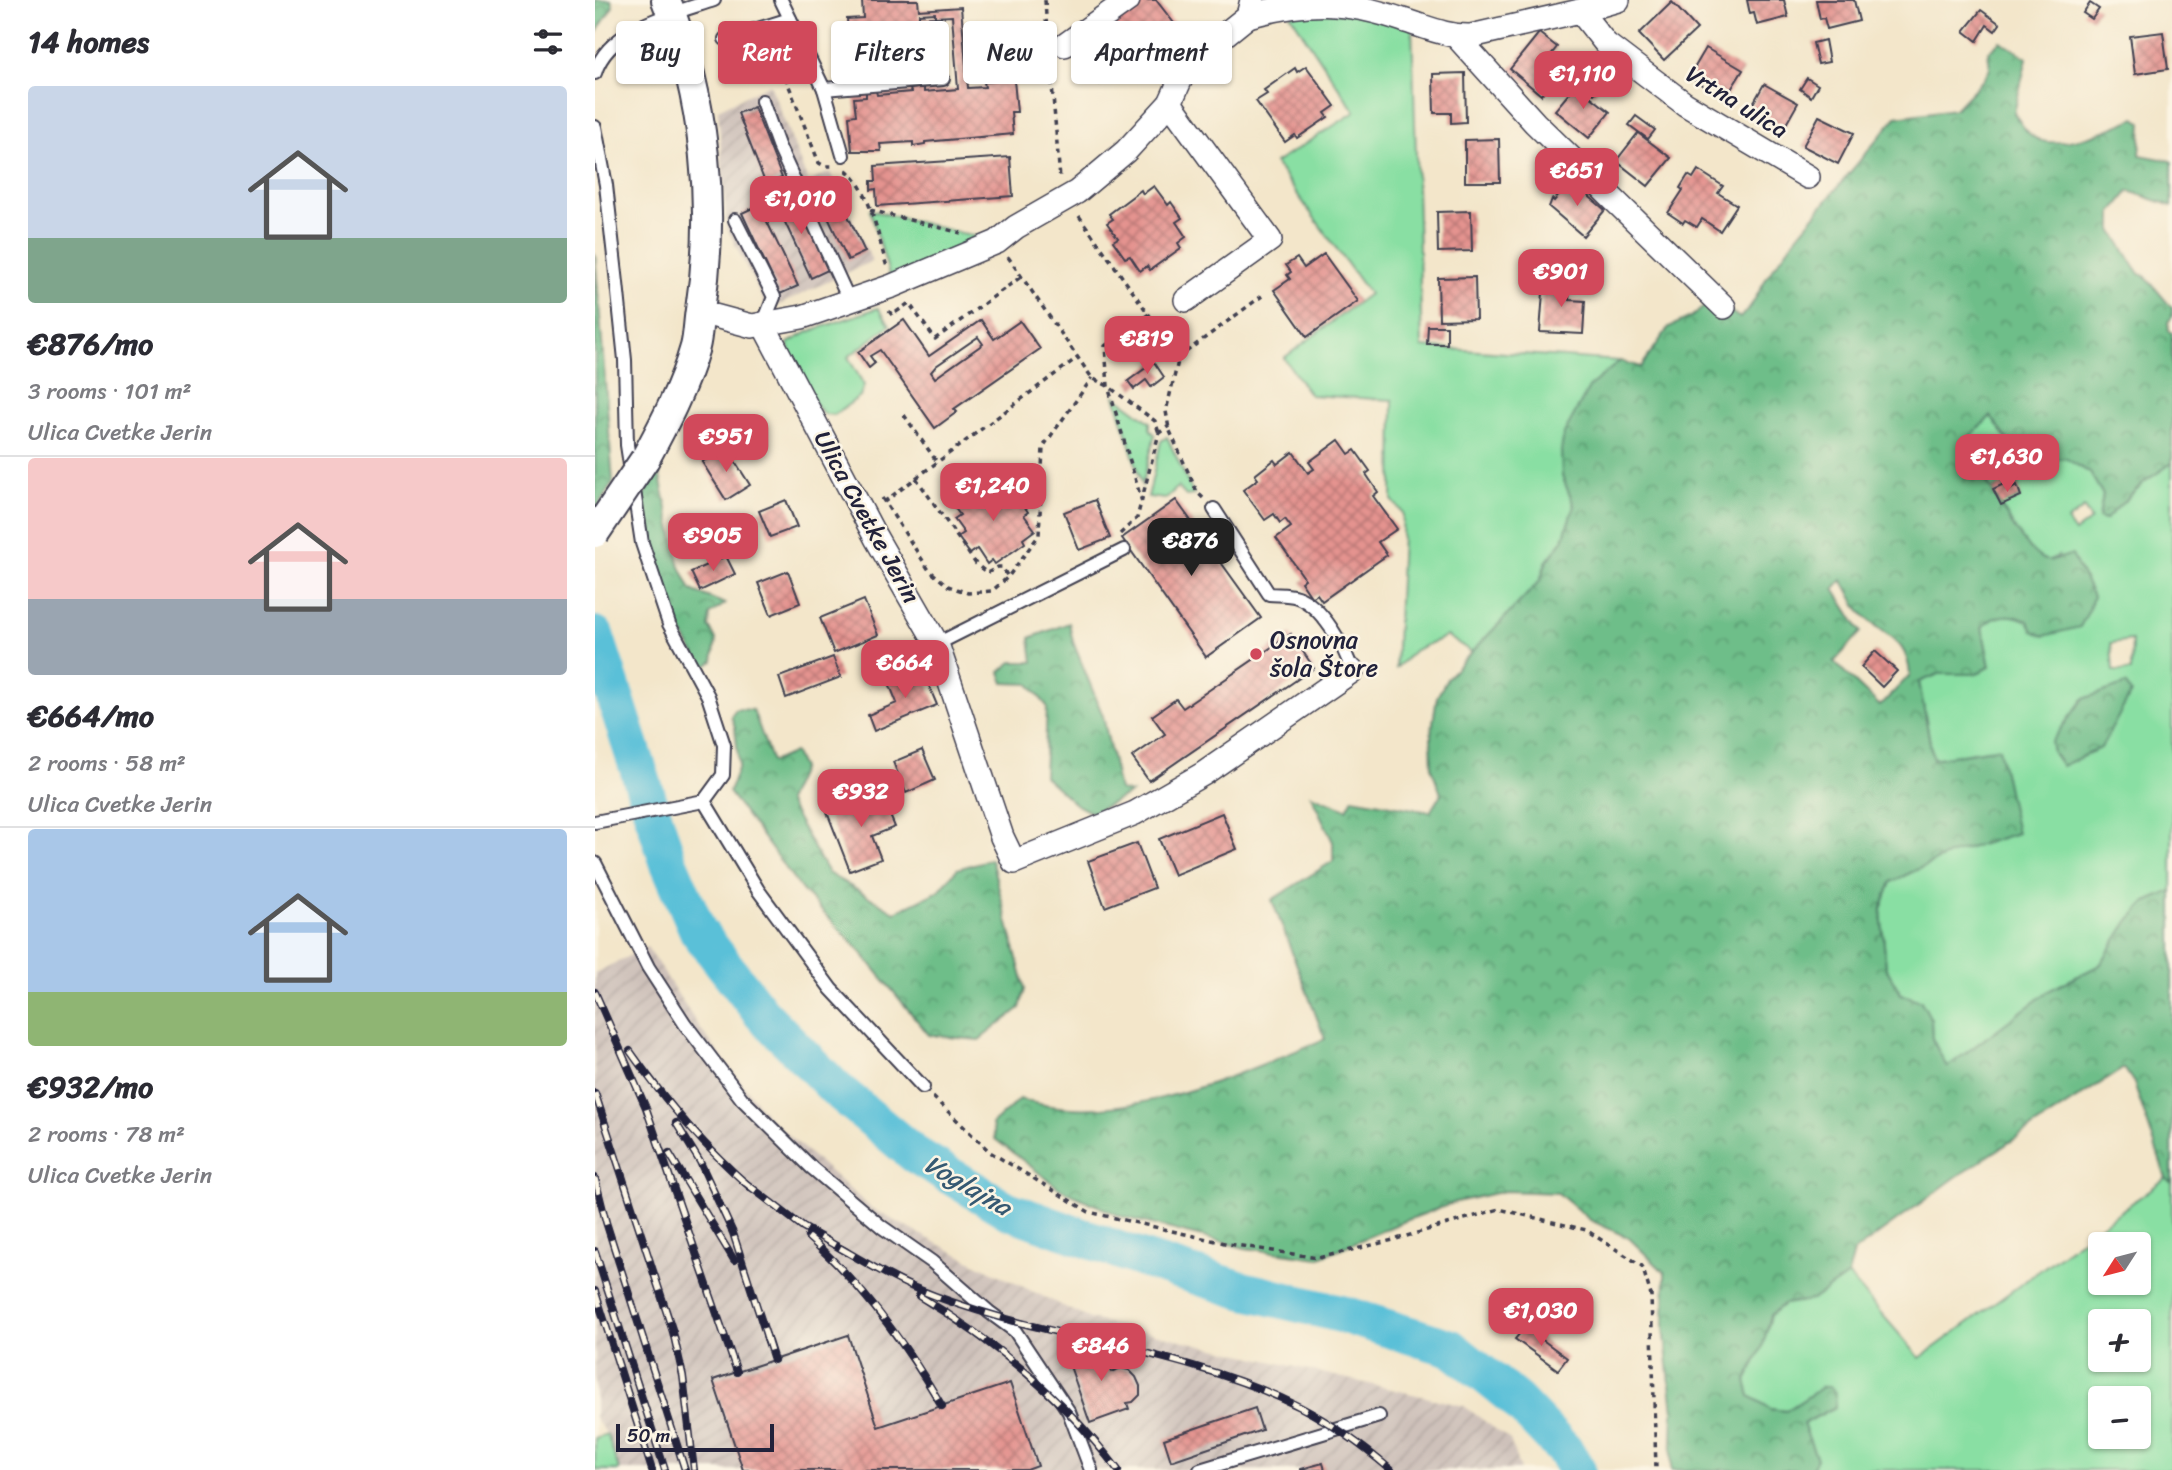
<!DOCTYPE html>
<html lang="en">
<head>
<meta charset="utf-8">
<style>
  :root { --surface:#fff; --page:#f7f7f7; --text:#2b2b33; --muted:#7c7c81; --line:#e1e1e2; --accent:#d1495b }
  body { margin:0; font-family:Sriracha,sans-serif; background:var(--page); color:var(--text); height:100vh; display:flex; flex-direction:column; font-size:26px; white-space:nowrap }
  * { box-sizing:border-box; margin:0 }
  p { font-size:23px; color:var(--muted) }
  .icon { flex:none; width:38px; height:38px; fill:none; stroke:currentColor; stroke-width:2; stroke-linecap:round; stroke-linejoin:round }
  .map { position:relative; flex:1; overflow:hidden }
  .side { display:flex; flex-direction:column; background:var(--surface); width:595px }
  .side>* { flex:none }
  .top-card { position:absolute; left:21px; top:21px; width:665px; height:63px; display:flex; gap:14px }
  .needle { width:46px; rotate:234deg }
  .tools { position:absolute; left:1493px; top:1232px; display:grid; gap:14px }
  .tools a { display:grid; place-items:center; width:63px; height:63px; border-radius:7px; background:var(--surface); box-shadow:0 2px 5px #0004; font-size:35px }
  .scale { position:absolute; left:21px; bottom:18px; width:158px; box-sizing:border-box; padding-left:7px; border:4px solid #22223b; border-top:0; font-size:19px; line-height:24px; white-space:nowrap; color:#22223b; -webkit-text-stroke:5px #fcf5e5; paint-order:stroke }
  .price { position:absolute; translate:-50% -60px; padding:0 16px; border-radius:14px; background:var(--accent); color:#fff; font-size:23px; line-height:46px; filter:drop-shadow(0 2px 4px #0008) }
  .price::after { content:''; position:absolute; left:50%; top:42px; width:21px; height:16px; margin-left:-10px; background:inherit; clip-path:polygon(0 0,100% 0,50% 100%) }
  .price.selected { background:#222; color:#fff }
  ul { padding:0; list-style:none }
  li { display:grid; align-content:center; gap:14px; height:371px; padding:0 28px }
  li+li { border-top:2px solid var(--line) }
  li span { display:grid; place-items:center; height:217px; border-radius:7px; color:#555 }
  li>.icon { margin-inline-start:auto }
  span .icon { width:126px; height:126px; fill:#fffc; stroke-width:1 }
  li b { font-size:30px }
  h2 { display:flex; justify-content:space-between; align-items:center; height:84px; padding:0 28px; font-size:30px }
  .chip { padding:0 24px; border-radius:7px; background:var(--surface); box-shadow:0 2px 5px #0004; font-size:24px; line-height:63px }
  .chip.selected { background:var(--accent); color:#fff }
  main { display:flex; flex:1; min-height:0 }
  .map>svg:first-child { display:block }
  .industrial { fill:url(#industrial-furrows) }
  .grass { fill:#89dfa3; stroke:#56806f; stroke-width:2; fill-rule:evenodd }
  .forest { fill:url(#forest-crowns); stroke:#487062; stroke-width:2; fill-rule:evenodd }
  .lines { fill:none; stroke-linecap:round; stroke-linejoin:round }
  .river { stroke:#5ac0d8; stroke-width:38 }
  .building { fill:url(#building-cross-hatch); fill-rule:evenodd }
  .service-casing { stroke:#413f50; stroke-width:16 }
  .minor-casing { stroke:#413f50; stroke-width:26 }
  .tertiary-casing { stroke:#413f50; stroke-width:32 }
  .path { stroke:#413f50; stroke-width:3.5; stroke-dasharray:5 5; stroke-linecap:butt }
  .service { stroke:#fff; stroke-width:12 }
  .minor { stroke:#fff; stroke-width:23 }
  .tertiary { stroke:#fff; stroke-width:28 }
  .rail-casing { stroke:#22223b; stroke-width:8 }
  .rail { stroke:#fcf5e5; stroke-width:5; stroke-dasharray:16; stroke-linecap:butt }
  .tertiary-bridge-casing { stroke:#413f50; stroke-width:32; stroke-linecap:butt }
  .tertiary-bridge { stroke:#fff; stroke-width:28 }
  .poi-dot { fill:#d1495b; stroke:#fcf5e5; stroke-width:2.5 }
  .labels { text-anchor:middle; dominant-baseline:central; stroke-width:5; stroke-linejoin:round; paint-order:stroke }
  .street-label { font-size:24px; fill:#22223b; stroke:#fcf5e5 }
  .poi-label { font-size:24px; fill:#22223b; stroke:#fcf5e5; text-anchor:start }
  .water-label { font-size:26px; font-style:italic; fill:#365972; stroke:#fcf5e5 }
</style>
</head>
<body>
<main>
<section class="side">
<h2>14 homes<svg class="icon" aria-label="filters" viewBox="0 0 24 24"><path d="M4 7h16M4 17h16"/><circle cx="9" cy="7" r="2"/><circle cx="15" cy="17" r="2"/></svg></h2>
<ul>
<li><span style="background:linear-gradient(#c9d6e8 70%,#7fa58c 0)"><svg class="icon" aria-label="home" viewBox="0 0 24 24"><path d="M3 11l9-7 9 7M6 9v11h12V9"/></svg></span><div><b>€876/mo</b><p>3 rooms · 101 m²</p><p>Ulica Cvetke Jerin</p></div></li>
<li><span style="background:linear-gradient(#f6c9c9 65%,#9aa5b1 0)"><svg class="icon" aria-label="home" viewBox="0 0 24 24"><path d="M3 11l9-7 9 7M6 9v11h12V9"/></svg></span><div><b>€664/mo</b><p>2 rooms · 58 m²</p><p>Ulica Cvetke Jerin</p></div></li>
<li><span style="background:linear-gradient(#a9c7e8 75%,#8fb573 0)"><svg class="icon" aria-label="home" viewBox="0 0 24 24"><path d="M3 11l9-7 9 7M6 9v11h12V9"/></svg></span><div><b>€932/mo</b><p>2 rooms · 78 m²</p><p>Ulica Cvetke Jerin</p></div></li>
</ul>
</section>
<div class="map">
<svg width="1577" height="1470" viewBox="0 0 1577 1470">
  <defs>
    <pattern id="industrial-furrows" width="10" height="10" patternUnits="userSpaceOnUse" patternTransform="scale(1.75)"><rect width="10" height="10" fill="#cec1ba"/><path d="M-1 1l2-2M0 10L10 0M9 11l2-2" fill="none" stroke="#b1a6a1"/></pattern>
    <pattern id="forest-crowns" width="20" height="18" patternUnits="userSpaceOnUse" patternTransform="scale(1.75)"><rect width="20" height="18" fill="#6ebe89"/><path d="M2 6a3 3 0 1 1 6 0M12 15a3 3 0 1 1 6 0" fill="none" stroke="#5a9a71"/></pattern>
    <pattern id="building-cross-hatch" width="8" height="8" patternUnits="userSpaceOnUse" patternTransform="scale(1.75)"><rect width="8" height="8" fill="#e4938f"/><path d="M0 0l8 8M0 8l8-8" fill="none" stroke="#b87876"/></pattern>
  </defs>
  <rect width="100%" height="100%" fill="#fcf5e5"/>
  <filter id="ink" filterUnits="userSpaceOnUse"><feTurbulence type="fractalNoise" baseFrequency=".0143" numOctaves="2"/><feDisplacementMap in="SourceGraphic" scale="14" xChannelSelector="R" yChannelSelector="G"/><feConvolveMatrix kernelMatrix="1 2 1 2 8 2 1 2 1" color-interpolation-filters="sRGB"/></filter>
  <filter id="wash" filterUnits="userSpaceOnUse"><feTurbulence type="fractalNoise" baseFrequency=".00686" numOctaves="4" result="noise"/><feDisplacementMap in="SourceGraphic" scale="28" xChannelSelector="R" yChannelSelector="G"/><feGaussianBlur stdDeviation="1.57" result="paint"/><feColorMatrix in="noise" values="0 0 0 0 0 0 0 0 0 0 0 0 0 0 0 0 0 1.4 0 .05"/><feComposite in="paint" operator="in"/></filter>
  <g filter="url(#wash)">
    <rect width="100%" height="100%" fill="#f3e6ca"/>
    <g class="industrial">
      <polygon points="175,84 213,182 235,172 277,261 173,310 132,228 123,109"/>
      <polygon points="52,947 106,1030 173,1117 276,1208 385,1266 495,1319 869,1406 915,1440 925,1470 24,1470 12,1434 2,1422 0,1416 0,973"/>
    </g>
    <g class="grass">
      <polygon points="761,12 817,27 827,347 1025,361 995,386 967,476 979,505 968,540 951,562 945,581 877,652 852,636 820,650 801,668 808,513 797,500 798,400 715,395 689,358 774,294 680,163 760,112 695,14"/>
      <polygon points="275,210 402,242 295,277"/>
      <path d="M283,308L295,325L253,357L269,385L265,396L239,415L229,414C209,393 197,371 193,343L213,332Z"/>
      <polygon points="520,396 555,422 555,429 560,435 547,485"/>
      <path d="M1396,416L1430,464L1470,458L1495,473L1508,495L1504,517L1509,520L1549,482L1577,463V891L1551,902L1534,920L1505,965L1455,990L1352,1068L1337,1038L1336,1019L1306,994L1291,968L1286,909L1296,882L1353,855L1378,752L1338,759L1324,682L1344,674H1380L1395,667L1387,626C1401,613 1416,613 1433,621L1463,556L1452,561C1430,553 1418,523 1405,505L1425,498L1423,484L1394,489L1372,445L1376,435ZM1489,508L1496,520L1480,532L1472,521ZM1537,640L1536,671H1518L1516,643Z"/>
      <polygon points="572,437 599,495 591,496 583,487 570,499 553,497 566,441"/>
      <path d="M1571,1178L1577,1183V1470H1216L1222,1459L1208,1424L1240,1407L1228,1387L1191,1411L1176,1409L1155,1396L1151,1381L1167,1348L1176,1315L1189,1304L1217,1300L1253,1275L1325,1358ZM1505,1244H1544V1283H1505ZM1505,1321H1544V1360H1505ZM1505,1398H1544V1437H1505Z"/>
      <polygon points="12,1434 24,1470 0,1470 0,1438"/>
    </g>
    <g class="forest">
      <polygon points="0,0 16,0 18,6 0,35"/>
      <path d="M1405,41L1432,58L1419,113C1424,120 1429,130 1436,135C1457,155 1517,129 1540,118L1547,123L1545,155L1577,161V206L1534,191L1517,212V230L1544,274L1550,276L1577,308V317L1573,322L1574,331L1577,333V463L1549,482L1510,520L1504,518L1508,495L1495,473L1470,458L1430,464L1396,416L1376,435L1372,445C1383,465 1430,558 1451,560C1458,561 1469,556 1477,555L1498,596L1494,610L1485,627L1449,636L1438,631L1433,621C1416,613 1401,613 1387,627L1395,667L1380,674H1344L1324,682L1338,759L1404,748L1422,833L1353,855L1296,882L1286,909L1291,968L1306,994L1326,1001L1336,1019L1337,1039L1352,1067L1455,990L1505,965L1534,920L1551,902L1577,891V1183L1571,1178L1539,1083L1529,1068L1361,1177L1259,1252L1253,1275L1217,1300L1189,1304L1176,1315L1167,1348L1151,1381L1155,1396L1176,1409L1191,1411L1228,1387H1236L1241,1394L1240,1407L1208,1424L1222,1459L1216,1470H1076L1078,1412L1069,1327L1070,1273L1034,1238L995,1220L963,1193L910,1191L861,1202L810,1221L723,1258L650,1248L525,1216L465,1189L400,1139L397,1124L425,1099C522,1131 641,1075 730,1039L677,900L738,861V842L716,795L752,809L758,798L835,812L846,794L837,769L836,735L842,697L853,677L945,581L951,563L968,540L979,505L967,476L966,451L969,433L995,386L1025,361L1046,367L1074,327L1096,317L1114,303L1129,307L1145,318L1157,304L1172,277L1203,235L1301,117L1360,109L1388,80L1395,68L1393,52ZM1247,580C1254,590 1259,604 1267,613C1289,638 1312,636 1315,675L1285,706L1239,662L1266,632L1239,589Z"/>
      <polygon points="0,253 18,482 0,510"/>
      <polygon points="64,472 85,567 96,590 130,604 115,614 114,627 121,639 118,661 109,668 96,649 68,597 47,498"/>
      <polygon points="474,623 478,642 508,716 524,790 536,793 497,813 480,804 449,776 452,706 434,684 409,683 405,672 417,662 438,662 435,638"/>
      <polygon points="1531,684 1536,693 1506,748 1467,766 1458,753 1456,742 1488,699"/>
      <polygon points="141,709 158,710 177,762 199,752 207,768 192,801 233,873 300,912 344,891 362,869 396,859 430,989 425,1008 384,1040 334,1035 265,951 207,890 134,792 144,766 140,727 136,716"/>
    </g>
    <g class="lines">
      <polyline class="river" points="0,635 73,861 103,931 167,1014 240,1088 319,1154 412,1210 548,1259 647,1290 750,1315 856,1348 921,1400 970,1451 982,1470"/>
    </g>
    <g id="blocks">
      <g class="building">
        <path d="M267,0H323L324,10L366,7L373,88L390,87L389,82L419,80L422,112H416L418,134L330,142V144L318,146V142L285,144L286,151H257L254,116L261,115L259,98L271,97V92L281,91L282,95L316,92L315,89L329,87V92L363,89L357,16L340,17L343,56L255,62L252,19L268,18ZM340,13V17L324,18V14Z"/>
        <polygon points="545,0 561,0 582,27 505,84 479,48"/>
        <polygon points="1152,0 1189,0 1193,17 1162,25 1159,13 1155,14"/>
        <polygon points="1221,0 1259,0 1264,21 1232,29 1229,18 1225,19"/>
        <polygon points="1077,2 1102,29 1069,60 1044,34"/>
        <polygon points="1495,3 1504,9 1497,19 1488,13"/>
        <polygon points="1386,10 1405,24 1400,31 1392,25 1382,41 1369,31"/>
        <polygon points="1568,32 1573,69 1540,74 1535,36"/>
        <polygon points="944,33 962,47 955,56 969,67 946,95 915,69"/>
        <polygon points="1230,40 1234,62 1223,64 1218,43"/>
        <polygon points="1111,48 1148,70 1130,99 1094,77"/>
        <polygon points="711,66 740,106 730,113 733,117 702,138 700,135 690,142 661,101 672,94 669,90 700,68 702,72"/>
        <polygon points="870,73 871,122 856,123 856,113 839,113 838,74"/>
        <polygon points="1212,78 1223,85 1216,97 1205,89"/>
        <polygon points="997,80 1005,86 999,94 991,89"/>
        <polygon points="1169,84 1203,103 1186,133 1152,114"/>
        <polygon points="981,85 1015,112 994,138 960,110"/>
        <polygon points="159,107 187,178 171,185 143,113"/>
        <polygon points="1041,116 1060,130 1053,139 1034,125"/>
        <polygon points="1224,116 1259,133 1243,164 1208,146"/>
        <polygon points="1043,133 1076,158 1053,186 1021,161"/>
        <polygon points="904,139 905,182 870,182 870,140"/>
        <polygon points="415,157 418,196 282,206 281,189 276,190 276,181 281,181 280,166"/>
        <polygon points="1103,170 1128,186 1123,193 1142,205 1125,231 1107,219 1102,227 1090,220 1088,223 1073,213 1088,190 1085,188 1093,175 1098,178"/>
        <polygon points="976,181 1010,210 988,236 954,207 957,199 959,201"/>
        <polygon points="238,184 270,252 253,260 221,192"/>
        <polygon points="559,186 573,205 576,202 587,218 581,222 591,237 583,243 586,248 555,270 552,266 545,271 535,256 530,258 518,241 523,238 512,223 518,219 514,214 546,190 548,194"/>
        <polygon points="197,193 233,270 216,278 180,201"/>
        <polygon points="164,205 203,286 185,294 147,213"/>
        <polygon points="876,211 877,251 843,252 842,212"/>
        <polygon points="729,254 763,301 712,337 679,290 695,279 692,275 696,272 691,265 702,258 709,268"/>
        <polygon points="880,277 881,319 844,320 843,278"/>
        <polygon points="949,279 975,281 974,300 990,301 988,334 945,332"/>
        <path d="M309,320L334,356L386,320L399,339L425,321L445,349L359,409L362,412L340,428L285,350L275,356L280,363L274,368L263,352ZM383,337L388,344L340,378L336,372L341,366Z"/>
        <polygon points="833,326 852,326 852,344 832,344"/>
        <polygon points="559,362 569,377 556,387 551,380 539,389 533,381"/>
        <polygon points="744,440 754,454 760,450 775,471 771,474 783,492 778,496 802,529 783,542 792,555 727,601 722,594 717,598 706,582 710,579 681,538 696,527 690,519 685,523 679,514 670,520 648,490 663,479 660,475 679,460 682,464 698,452 713,473 719,469 714,462"/>
        <polygon points="131,447 155,485 131,500 107,462"/>
        <polygon points="405,481 418,499 422,496 433,512 429,515 440,530 428,539 430,543 400,564 397,560 392,564 382,549 375,554 363,537 369,533 359,519 365,515 359,507 391,484 394,489"/>
        <polygon points="1411,483 1414,489 1422,485 1426,496 1406,505 1398,489"/>
        <polygon points="191,500 202,527 175,537 164,511"/>
        <polygon points="500,500 515,538 484,550 469,512"/>
        <polygon points="581,500 666,618 611,657 527,538"/>
        <polygon points="131,556 140,574 105,591 96,572"/>
        <polygon points="193,571 205,603 176,615 163,583"/>
        <polygon points="269,600 283,635 239,653 225,618"/>
        <polygon points="696,634 719,668 554,781 537,757 570,734 557,716 581,699 588,708"/>
        <polygon points="1280,651 1302,671 1287,687 1266,667"/>
        <polygon points="238,657 246,677 191,698 184,677"/>
        <polygon points="327,669 342,705 279,731 273,715 302,703 294,683"/>
        <polygon points="327,750 340,780 311,793 298,762"/>
        <polygon points="285,792 300,827 277,836 286,859 255,871 232,812"/>
        <polygon points="627,813 642,849 579,875 564,839"/>
        <polygon points="542,843 559,888 510,907 493,861"/>
        <polygon points="930,1327 972,1358 963,1370 920,1339"/>
        <polygon points="253,1335 283,1427 415,1383 443,1466 432,1470 148,1470 118,1380"/>
        <polygon points="489,1343 492,1353 509,1348 516,1372 526,1368 534,1370 541,1377 545,1386 545,1395 538,1402 532,1403 534,1409 495,1423 469,1349"/>
        <polygon points="660,1408 667,1430 576,1461 569,1439"/>
        <polygon points="728,1463 730,1470 706,1470 706,1469"/>
      </g>
    </g>
  </g>
  <g filter="url(#ink)">
    <use href="#blocks" fill-opacity="0" stroke="#413f50" stroke-width="2"/>
    <g class="lines">
      <g class="service-casing">
        <g id="service">
          <polyline points="186,0 229,89 348,79"/>
          <polyline points="130,39 195,19"/>
          <path d="M0,73C13,28 80,13 119,0"/>
          <polyline points="229,89 248,155"/>
          <polyline points="167,101 183,145 254,300"/>
          <polyline points="0,127 11,185 22,283 30,360 32,445 47,543 74,624 113,696 129,745 128,775 109,801 0,822"/>
          <polyline points="140,220 179,297 168,324"/>
          <path d="M619,509L674,594C683,595 693,594 702,597C727,606 750,647 757,671"/>
          <polyline points="342,644 529,550"/>
          <polyline points="109,801 163,890 236,989 328,1087"/>
          <polyline points="0,863 53,967 90,1024 147,1099 217,1168 287,1227 337,1262 394,1312 420,1331 474,1412 496,1470"/>
          <polyline points="605,1470 784,1416"/>
        </g>
      </g>
      <g class="minor-casing">
        <g id="minor">
          <polyline points="985,11 1011,44 1090,104 1213,177"/>
          <path d="M653,16C712,0 750,0 808,20C831,27 852,37 876,36L985,11L1023,0"/>
          <polyline points="862,37 940,123 1129,307"/>
          <polyline points="470,45 533,0"/>
          <polyline points="575,103 675,240 591,300"/>
          <polyline points="105,312 157,326 207,317 297,286 402,242 421,227 482,192 531,151 575,103 592,65 653,16 657,0"/>
          <polyline points="168,324 281,538 342,644 407,837 419,862 540,813 608,774 757,671"/>
        </g>
      </g>
      <g class="tertiary-casing">
        <path id="tertiary" d="M50,459C69,424 89,386 100,347C103,336 103,322 105,310C121,207 110,97 71,0"/>
      </g>
      <g class="path">
        <polyline points="450,0 452,33"/>
        <polyline points="176,40 224,163 230,166 238,166"/>
        <polyline points="455,61 465,179"/>
        <path d="M251,170C276,189 283,238 292,267"/>
        <polyline points="275,210 366,233"/>
        <polyline points="484,216 584,357"/>
        <polyline points="413,257 497,378 513,386 560,421 564,433"/>
        <polyline points="294,311 297,315 314,303 340,339 427,276"/>
        <polyline points="309,415 342,462"/>
        <polyline points="321,478 483,357"/>
        <polyline points="287,498 334,570 353,586 373,593 397,591 413,577 444,535 448,447 497,378"/>
        <polyline points="608,498 602,492 574,429 571,411 584,357 667,296"/>
        <polyline points="289,502 321,478 381,564 392,573 403,567 407,567 413,577"/>
        <polyline points="547,502 513,386 510,346 554,314"/>
        <polyline points="525,534 542,518 564,433 574,426"/>
        <polyline points="338,1097 395,1152 494,1212 634,1244 723,1258 798,1240 904,1209 991,1230 1047,1266 1056,1295 1061,1470"/>
      </g>
      <use href="#service" class="service"/>
      <use href="#minor" class="minor"/>
      <use href="#tertiary" class="tertiary"/>
      <g class="rail-casing">
        <g id="rail">
          <polyline points="0,992 51,1108 142,1372"/>
          <path d="M35,1051C70,1101 109,1147 155,1187"/>
          <polyline points="0,1093 78,1332 88,1376 99,1470"/>
          <polyline points="81,1123 105,1162 138,1233 173,1341"/>
          <polyline points="74,1153 139,1260"/>
          <polyline points="0,1178 11,1222 90,1470"/>
          <polyline points="148,1181 208,1227 252,1252"/>
          <path d="M213,1237C268,1285 310,1343 347,1406"/>
          <path d="M245,1248C270,1262 294,1277 320,1288C444,1340 584,1346 705,1407C738,1424 768,1446 796,1470"/>
          <polyline points="0,1251 70,1470"/>
          <polyline points="0,1291 57,1470"/>
          <path d="M324,1296C401,1342 468,1398 523,1470"/>
          <polyline points="171,1335 179,1360"/>
        </g>
      </g>
      <use href="#rail" class="rail"/>
      <g class="tertiary-bridge-casing">
        <polyline id="tertiary-bridge" points="0,533 50,459"/>
      </g>
      <use href="#tertiary-bridge" class="tertiary-bridge"/>
    </g>
  </g>
  <circle class="poi-dot" cx="661" cy="654" r="7"/>
  <g class="labels">
    <g class="street-label">
      <text transform="translate(1142 102) rotate(32)">Vrtna ulica</text>
      <text transform="translate(272 517) rotate(61)">Ulica Cvetke Jerin</text>
    </g>
    <g class="poi-label">
      <text x="675" y="640">Osnovna<tspan x="675" dy="28">šola Štore</tspan></text>
    </g>
    <g class="water-label">
      <text transform="translate(373 1185) rotate(30)">Voglajna</text>
    </g>
  </g>
</svg>
<div class="tools">
<a><svg class="needle" viewBox="-14 -14 28 28"><path d="M0-13l5 13h-10z" fill="#e53935"/><path d="M0 13l5-13h-10z" fill="#7c7c81"/></svg></a>
<a>+</a>
<a>−</a>
</div>
<div class="scale">50 m</div>
<b class="price" style="left:988px;top:111px">€1,110</b>
<b class="price" style="left:982px;top:208px">€651</b>
<b class="price" style="left:206px;top:236px">€1,010</b>
<b class="price" style="left:966px;top:309px">€901</b>
<b class="price" style="left:552px;top:376px">€819</b>
<b class="price" style="left:131px;top:474px">€951</b>
<b class="price" style="left:1412px;top:494px">€1,630</b>
<b class="price" style="left:398px;top:523px">€1,240</b>
<b class="price" style="left:118px;top:573px">€905</b>
<b class="price selected" style="left:596px;top:578px">€876</b>
<b class="price" style="left:310px;top:700px">€664</b>
<b class="price" style="left:266px;top:829px">€932</b>
<b class="price" style="left:946px;top:1348px">€1,030</b>
<b class="price" style="left:506px;top:1383px">€846</b>
<div class="top-card">
<a class="chip">Buy</a>
<a class="chip selected">Rent</a>
<a class="chip">Filters</a>
<a class="chip">New</a>
<a class="chip">Apartment</a>
</div>
</div>
</main>
</body>
</html>
